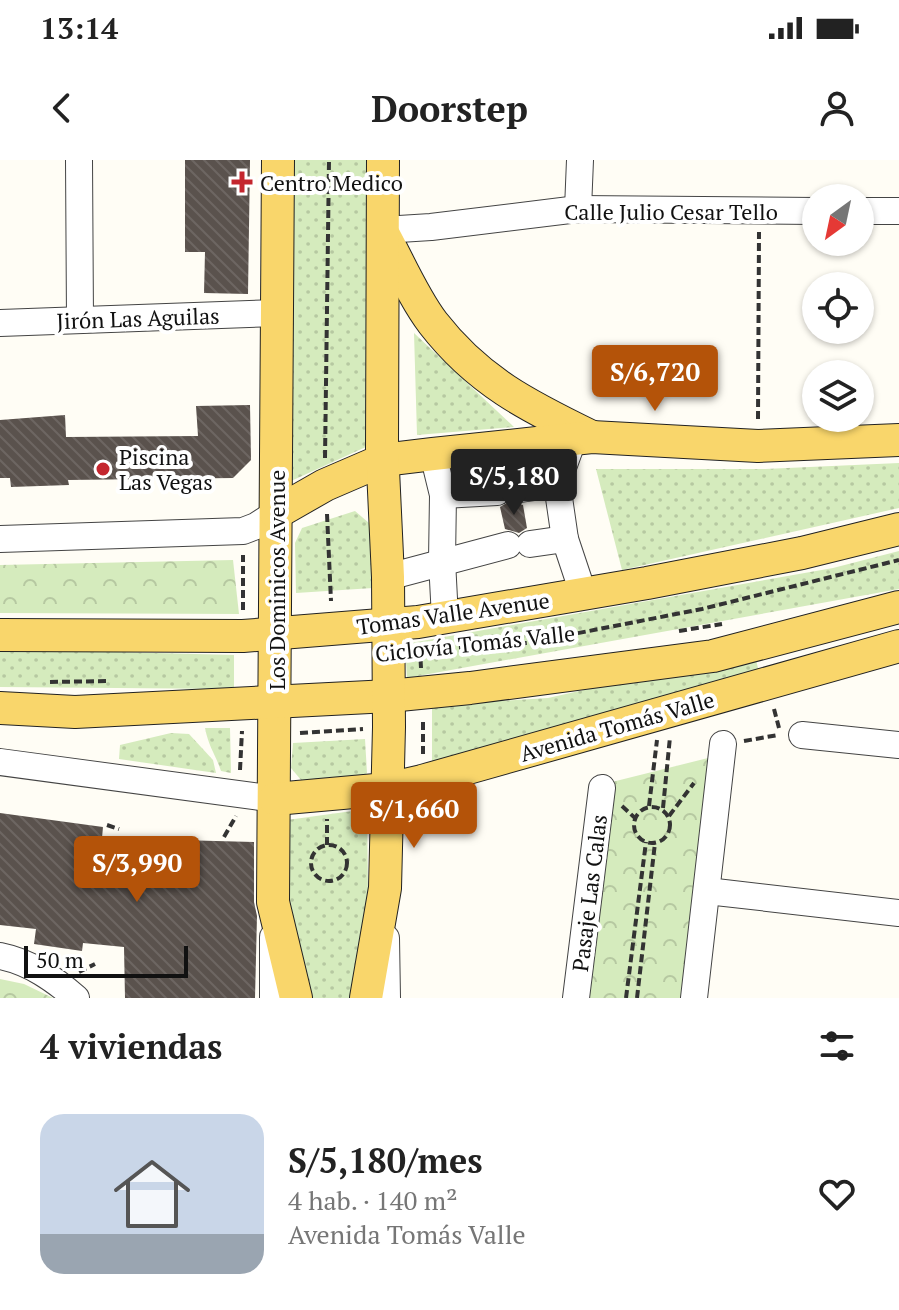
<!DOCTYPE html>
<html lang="es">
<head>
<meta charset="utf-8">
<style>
  :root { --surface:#fff; --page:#f6f6f6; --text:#222; --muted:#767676; --line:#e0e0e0; --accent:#b45309 }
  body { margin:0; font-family:"PT Serif",serif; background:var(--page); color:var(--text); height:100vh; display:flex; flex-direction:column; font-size:30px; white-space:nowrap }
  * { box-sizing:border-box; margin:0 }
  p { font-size:26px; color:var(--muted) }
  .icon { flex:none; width:44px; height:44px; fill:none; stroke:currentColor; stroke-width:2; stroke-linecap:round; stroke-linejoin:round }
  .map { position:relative; height:838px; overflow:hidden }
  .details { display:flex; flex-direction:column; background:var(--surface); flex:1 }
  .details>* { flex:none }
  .needle { width:52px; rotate:213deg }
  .fabs { position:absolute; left:802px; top:24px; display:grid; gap:16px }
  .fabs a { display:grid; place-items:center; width:72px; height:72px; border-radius:50%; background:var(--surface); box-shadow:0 2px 6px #0004; font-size:40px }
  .scale { position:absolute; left:24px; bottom:20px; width:164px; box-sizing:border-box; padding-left:8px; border:4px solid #111; border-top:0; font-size:22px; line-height:28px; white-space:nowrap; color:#111; -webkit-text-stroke:6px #fff; paint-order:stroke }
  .price { position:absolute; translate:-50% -68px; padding:0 18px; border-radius:8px; background:var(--accent); color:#fff; font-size:26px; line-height:52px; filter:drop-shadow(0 2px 4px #0008) }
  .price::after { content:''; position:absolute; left:50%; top:48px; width:24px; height:18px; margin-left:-12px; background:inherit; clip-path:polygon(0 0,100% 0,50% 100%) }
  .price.selected { background:#222; color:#fff }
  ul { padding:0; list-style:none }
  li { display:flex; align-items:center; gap:24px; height:200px; padding:0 40px }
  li+li { border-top:2px solid var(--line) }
  li span { display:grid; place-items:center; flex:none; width:224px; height:160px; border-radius:24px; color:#555 }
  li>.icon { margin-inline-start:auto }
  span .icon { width:96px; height:96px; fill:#fffc; stroke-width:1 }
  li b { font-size:34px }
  h2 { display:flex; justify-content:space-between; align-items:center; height:96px; padding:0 40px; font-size:34px }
  .status { display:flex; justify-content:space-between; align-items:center; height:56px; padding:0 40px; background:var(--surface); direction:ltr }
  .status svg { height:22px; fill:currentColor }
  header { display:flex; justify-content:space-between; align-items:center; height:104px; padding:0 40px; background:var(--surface); font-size:36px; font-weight:700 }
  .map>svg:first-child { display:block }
  .grass { fill:url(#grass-dots) }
  .park { fill:url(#park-crowns) }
  .building { fill:url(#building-back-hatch) }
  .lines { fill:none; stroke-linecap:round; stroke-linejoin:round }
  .minor-casing { stroke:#444; stroke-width:28 }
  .major-casing { stroke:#222; stroke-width:34 }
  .path { stroke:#333; stroke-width:4; stroke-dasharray:8 4; stroke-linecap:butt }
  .minor { stroke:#fff; stroke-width:26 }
  .major { stroke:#f9d66b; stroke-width:32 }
  .poi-dot { fill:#c4262e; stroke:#fff; stroke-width:3 }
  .labels { text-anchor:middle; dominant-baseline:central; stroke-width:8; stroke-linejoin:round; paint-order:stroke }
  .poi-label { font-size:22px; fill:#111; stroke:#fff; text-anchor:start }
  .street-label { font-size:22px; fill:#111; stroke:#fff }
</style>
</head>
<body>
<div class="status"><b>13:14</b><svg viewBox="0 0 49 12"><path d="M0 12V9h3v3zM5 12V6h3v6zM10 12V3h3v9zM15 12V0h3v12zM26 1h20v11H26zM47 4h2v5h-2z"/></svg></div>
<header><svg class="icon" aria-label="back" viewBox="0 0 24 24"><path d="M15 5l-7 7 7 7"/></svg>Doorstep<svg class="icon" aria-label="person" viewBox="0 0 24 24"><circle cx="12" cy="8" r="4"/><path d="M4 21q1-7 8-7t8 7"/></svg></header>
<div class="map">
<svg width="899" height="838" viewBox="0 0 899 838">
  <defs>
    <pattern id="grass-dots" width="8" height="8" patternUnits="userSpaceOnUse" patternTransform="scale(2)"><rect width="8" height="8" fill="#d5ebbd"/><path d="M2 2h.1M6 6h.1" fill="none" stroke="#b6c8a1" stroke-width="1.8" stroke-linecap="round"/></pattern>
    <pattern id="park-crowns" width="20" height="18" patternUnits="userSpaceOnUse" patternTransform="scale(2)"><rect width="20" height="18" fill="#d5ebbd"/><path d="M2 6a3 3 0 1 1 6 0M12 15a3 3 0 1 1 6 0" fill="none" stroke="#b6c8a1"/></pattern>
    <pattern id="building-back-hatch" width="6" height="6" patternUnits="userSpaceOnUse" patternTransform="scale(2)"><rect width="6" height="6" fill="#5a524d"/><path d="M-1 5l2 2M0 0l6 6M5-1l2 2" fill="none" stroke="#6d6662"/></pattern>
  </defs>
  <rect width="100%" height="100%" fill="#fffdf5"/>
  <g class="grass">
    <polygon points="291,0 368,0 368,286 291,321"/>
    <polygon points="414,173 514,267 417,275"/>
    <polygon points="899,303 899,348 622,410 596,309 765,309"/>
    <polygon points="355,351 369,363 373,428 296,433 295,383 302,368"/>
    <polygon points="899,391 899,429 407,518 405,484 833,408"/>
    <polygon points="0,489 234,495 234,529 0,527"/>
    <polygon points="754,492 759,512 432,607 432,545 548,538"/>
    <path d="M205,568H230L231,613L221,611C215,593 209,588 205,568Z"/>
    <polygon points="171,573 189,574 213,600 216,613 119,599 120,585"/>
    <polygon points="365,579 367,613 357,622 301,620 291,608 293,583"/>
    <polygon points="367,649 368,735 355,838 309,838 290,757 287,660"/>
  </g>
  <g class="park">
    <polygon points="233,400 239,454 0,453 0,405"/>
    <polygon points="716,596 686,838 582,838 608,623"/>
    <polygon points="0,819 24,824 53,838 0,838"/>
  </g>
  <g class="building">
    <polygon points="185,0 250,0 248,134 204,133 205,92 185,92"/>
    <polygon points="250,245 251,300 233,318 68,320 69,325 11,327 10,318 0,318 0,260 65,255 66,277 198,276 196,246"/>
    <polygon points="510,341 523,345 527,368 519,373 505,369 500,347"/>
    <polygon points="0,653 103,667 102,678 254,682 254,742 257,756 255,838 125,838 124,787 83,783 82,791 34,784 36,769 0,765"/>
  </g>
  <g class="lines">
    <g class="minor-casing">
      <g id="minor">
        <polyline points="79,0 80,160"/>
        <polyline points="578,49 580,0"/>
        <polyline points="860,51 899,51"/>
        <polyline points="383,70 431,67 578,49 816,51"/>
        <polyline points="0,163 277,153"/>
        <polyline points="433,294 443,335 442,401 445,458"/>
        <polyline points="557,324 565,379 583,433"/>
        <polyline points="520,329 557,324 573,280"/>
        <polyline points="443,335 497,332"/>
        <polyline points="0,379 243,371 256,366 276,353"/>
        <polyline points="530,384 565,379"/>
        <polyline points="388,417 508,385"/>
        <polyline points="802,575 899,585"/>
        <polyline points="0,602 275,639"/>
        <polyline points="707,731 899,753"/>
        <polyline points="386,778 387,838"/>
        <path d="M0,796C30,802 54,819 76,838"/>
        <polyline points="273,838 273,777"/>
        <polyline points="576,838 602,628"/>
        <polyline points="694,838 723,584"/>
      </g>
    </g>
    <g class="major-casing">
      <g id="major">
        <polyline points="278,0 273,742 296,838"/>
        <path d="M385,77C400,105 414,138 433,163C478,221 528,246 592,277"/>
        <polyline points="276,353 325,325 383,300 433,294 592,277 758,286 899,280"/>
        <polyline points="0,475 243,476 418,462 647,423 802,393 899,369"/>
        <polyline points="0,548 75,552 389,536 470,528 713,496 899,447"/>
        <polyline points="275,639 387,629 422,621 899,486"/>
        <polyline points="366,838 385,728 389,567 388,417 382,288 383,0"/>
      </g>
    </g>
    <g class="path">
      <polyline points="758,259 759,72"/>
      <polyline points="325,298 329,0"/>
      <polyline points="327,354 331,441"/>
      <polyline points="243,450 243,395"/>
      <polyline points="679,471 722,464"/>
      <polyline points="420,489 421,508"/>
      <polyline points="423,490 527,483 702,449 899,400"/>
      <polyline points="50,522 110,521"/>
      <polyline points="774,549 779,568"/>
      <polyline points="300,573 363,569"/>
      <polyline points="744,581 778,575"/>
      <polyline points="423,594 423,559"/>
      <polyline points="240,610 242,571"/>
      <polyline points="622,646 635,658"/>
      <polyline points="649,646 657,580"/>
      <circle cx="652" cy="665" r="18"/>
      <polyline points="663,648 670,577"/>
      <polyline points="669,656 694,623"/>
      <polyline points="107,665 119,669"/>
      <polyline points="224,677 236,656"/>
      <circle cx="329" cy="703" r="18"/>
      <polyline points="327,685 327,659"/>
      <polyline points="79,812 95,804"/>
      <polyline points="626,838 646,682"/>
      <polyline points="637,838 655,683"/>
    </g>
    <use href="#minor" class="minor"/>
    <use href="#major" class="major"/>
  </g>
  <g class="poi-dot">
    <path d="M238 10h8v8h8v8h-8v8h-8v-8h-8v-8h8z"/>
    <circle cx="103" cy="309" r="8"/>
  </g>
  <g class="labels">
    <g class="poi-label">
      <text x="260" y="22">Centro Medico</text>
      <text x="119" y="296">Piscina<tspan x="119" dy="25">Las Vegas</tspan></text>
    </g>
    <g class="street-label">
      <text x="671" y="51">Calle Julio Cesar Tello</text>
      <text transform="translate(138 158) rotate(-2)">Jirón Las Aguilas</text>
      <text transform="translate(276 420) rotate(-90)">Los Dominicos Avenue</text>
      <text transform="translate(453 453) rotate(-8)">Tomas Valle Avenue</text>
      <text transform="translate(475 483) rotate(-6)">Ciclovía Tomás Valle</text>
      <text transform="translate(617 566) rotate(-16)">Avenida Tomás Valle</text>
      <text transform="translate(589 733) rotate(-83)">Pasaje Las Calas</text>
    </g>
  </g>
</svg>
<div class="fabs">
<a><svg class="needle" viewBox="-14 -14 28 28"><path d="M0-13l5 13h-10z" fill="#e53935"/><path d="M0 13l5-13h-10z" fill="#767676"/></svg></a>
<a><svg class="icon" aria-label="locate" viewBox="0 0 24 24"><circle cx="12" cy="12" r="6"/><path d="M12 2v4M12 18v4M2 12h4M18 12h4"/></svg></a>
<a><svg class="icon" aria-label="layers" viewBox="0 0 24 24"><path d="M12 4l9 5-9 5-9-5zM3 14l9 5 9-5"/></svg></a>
</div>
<div class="scale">50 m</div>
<b class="price" style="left:655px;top:253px">S/6,720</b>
<b class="price selected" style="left:514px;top:357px">S/5,180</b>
<b class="price" style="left:414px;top:690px">S/1,660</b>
<b class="price" style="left:137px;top:744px">S/3,990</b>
</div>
<section class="details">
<h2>4 viviendas<svg class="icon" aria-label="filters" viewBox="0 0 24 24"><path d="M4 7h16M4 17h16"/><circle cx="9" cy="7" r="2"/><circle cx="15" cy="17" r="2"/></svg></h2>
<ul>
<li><span style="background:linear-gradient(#c9d6e8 75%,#9aa5b1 0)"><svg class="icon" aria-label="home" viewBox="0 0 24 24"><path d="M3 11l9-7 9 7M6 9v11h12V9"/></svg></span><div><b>S/5,180/mes</b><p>4 hab. · 140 m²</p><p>Avenida Tomás Valle</p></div><svg class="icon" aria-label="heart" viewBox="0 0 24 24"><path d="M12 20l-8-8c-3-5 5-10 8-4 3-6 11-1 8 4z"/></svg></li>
</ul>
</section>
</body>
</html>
